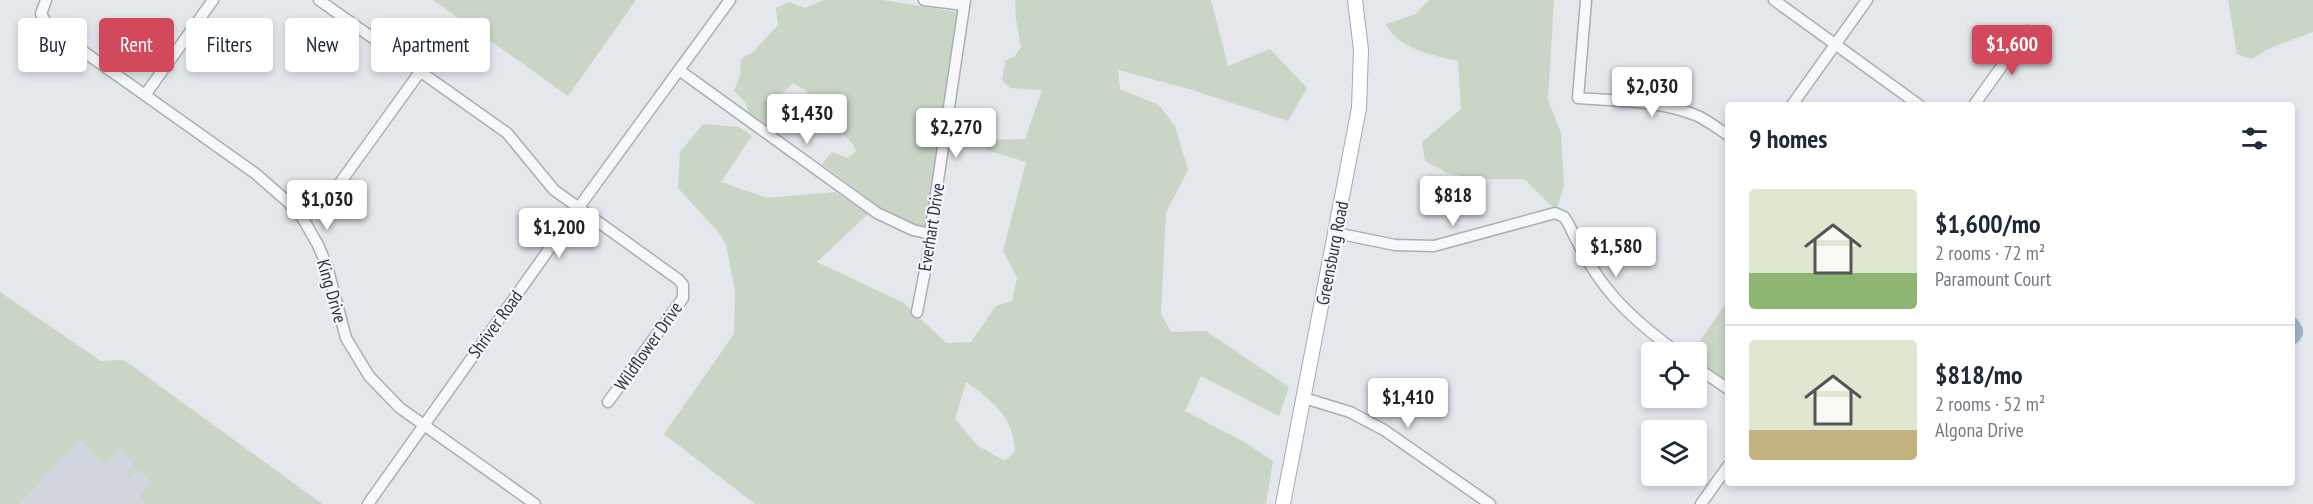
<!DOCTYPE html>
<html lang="en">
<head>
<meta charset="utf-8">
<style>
  :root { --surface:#fff; --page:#f2f2f3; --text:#1f2937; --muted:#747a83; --line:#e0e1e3; --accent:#d1495b }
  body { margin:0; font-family:"PT Sans Narrow",sans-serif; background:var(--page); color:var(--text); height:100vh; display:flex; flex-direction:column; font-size:22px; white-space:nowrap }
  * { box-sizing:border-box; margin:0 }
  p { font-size:20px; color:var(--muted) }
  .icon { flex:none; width:33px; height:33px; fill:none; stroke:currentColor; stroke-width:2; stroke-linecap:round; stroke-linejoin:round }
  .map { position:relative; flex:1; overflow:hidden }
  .panel { position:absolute; left:1725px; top:102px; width:570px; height:384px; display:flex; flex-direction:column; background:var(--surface); border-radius:6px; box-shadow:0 3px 9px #0003 }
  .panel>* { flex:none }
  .top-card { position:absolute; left:18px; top:18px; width:570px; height:54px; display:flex; gap:12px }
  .tools { position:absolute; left:1641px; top:342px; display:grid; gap:12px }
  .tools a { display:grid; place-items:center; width:66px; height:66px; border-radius:6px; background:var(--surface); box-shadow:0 3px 9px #0003; font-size:30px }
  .price { position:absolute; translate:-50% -51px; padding:0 14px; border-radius:6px; background:#fff; color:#222; font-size:20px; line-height:39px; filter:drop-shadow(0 2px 3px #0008) }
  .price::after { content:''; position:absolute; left:50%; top:36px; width:18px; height:14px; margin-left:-9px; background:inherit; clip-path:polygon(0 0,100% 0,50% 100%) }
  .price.active { background:var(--accent); color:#fff }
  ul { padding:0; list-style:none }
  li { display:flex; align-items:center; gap:18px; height:150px; padding:0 24px }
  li+li { border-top:2px solid var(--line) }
  li span { display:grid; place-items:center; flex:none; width:168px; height:120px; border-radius:6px; color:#555 }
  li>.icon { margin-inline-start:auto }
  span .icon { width:72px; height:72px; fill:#fffc; stroke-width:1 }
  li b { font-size:26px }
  h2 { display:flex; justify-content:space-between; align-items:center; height:72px; padding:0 24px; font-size:26px }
  .pill { padding:0 21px; border-radius:6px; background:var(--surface); box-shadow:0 3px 9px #0003; font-size:21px; line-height:54px }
  .pill.active { background:var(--accent); color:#fff }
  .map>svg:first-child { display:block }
  .built { fill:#d2d6de }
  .green { fill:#c9d6c5; fill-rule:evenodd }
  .water { fill:#9fb4cc }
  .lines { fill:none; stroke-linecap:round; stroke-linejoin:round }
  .minor-casing { stroke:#a9aeb7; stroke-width:13 }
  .major-casing { stroke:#a3abb8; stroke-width:16 }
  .minor { stroke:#f7f8fa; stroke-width:10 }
  .major { stroke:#fff; stroke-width:14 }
  .labels { text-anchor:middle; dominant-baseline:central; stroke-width:4.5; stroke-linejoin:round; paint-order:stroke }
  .street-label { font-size:18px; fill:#2b3445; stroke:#f4f6f9 }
</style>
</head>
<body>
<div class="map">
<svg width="2313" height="504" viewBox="0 0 2313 504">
  <rect width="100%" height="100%" fill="#e4e7ec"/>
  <polygon class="built" points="134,368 322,504 0,504"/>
  <g class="green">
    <polygon points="433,0 636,0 568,96"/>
    <polygon points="824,0 882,0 957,12 927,227 908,224 883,210 822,164 832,152 848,158 856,151 852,143 808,99 807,91 793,83 768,107 775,122 772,131 749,114 745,102 734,91 740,76 741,59 753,52 778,25 776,8 789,2 805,8"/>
    <path d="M1015,0H1211L1228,66L1270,49L1307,88L1288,121L1189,89L1118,70L1120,89L1159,105L1175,126L1188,170L1166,212L1161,314L1171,332L1206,331L1289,387L1279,416L1201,376L1185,411L1244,442L1273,461L1266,504H755L664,434L734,334L735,291L726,245L720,234L678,188L680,152L703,124L739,127L752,136L721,182L767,198L835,192L869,213L817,262L904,303L946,343L971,342L996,306L1012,301L1017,277L1003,251L1026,162L987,150L986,140L1025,139L1042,90L1010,88L1002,80L1005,61L1015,56L1021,47L1016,19ZM966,382C992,400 1014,417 1015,451L1005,461L978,446L955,419Z"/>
    <path d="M1429,0H1554L1548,100L1561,133L1564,186L1556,210L1524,179H1479L1447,173L1425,161L1422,142L1461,109L1458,61C1434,56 1397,48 1386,24L1416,14Z"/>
    <polygon points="2228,0 2313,0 2313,32 2272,47 2251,59 2237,54"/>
    <polygon points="0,292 101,361 124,360 322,504 146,504 139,495 152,482 139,469 130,478 126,474 134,463 120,449 105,464 80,440 18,504 0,504"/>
    <polygon points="1728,300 1728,384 1697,360 1698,344"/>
  </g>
  <path class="water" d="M2292,314C2306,328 2308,335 2292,347Z"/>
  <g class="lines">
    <g class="minor-casing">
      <g id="minor">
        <polyline points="46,0 41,14 49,27 256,174 288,202 302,217 318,245 327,266 346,338 369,376 400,408 535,504"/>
        <polyline points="319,0 507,133 554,190 679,280 683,285 683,298 608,402"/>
        <polyline points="924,0 964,5"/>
        <path d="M1586,0L1578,98C1618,101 1662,100 1700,117C1709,122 1719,129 1728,135"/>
        <polyline points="1774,0 1919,105"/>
        <polyline points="679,70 877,213 913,230 930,234"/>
        <polyline points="145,95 213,0"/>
        <polyline points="1792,105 1867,0"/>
        <polyline points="1974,105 2027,31"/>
        <polyline points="302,217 337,187 420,72"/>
        <path d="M1336,233L1395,245L1434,246L1555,213L1564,217L1568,223C1596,284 1624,314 1677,352"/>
        <polyline points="917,312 930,245 930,234 965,0"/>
        <polyline points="1696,367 1728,389"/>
        <polyline points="1304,398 1350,412 1384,430 1490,504"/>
        <polyline points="368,504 579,207 730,0"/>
        <polyline points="1701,504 1728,466"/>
      </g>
    </g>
    <g class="major-casing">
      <polyline id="major" points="1283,504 1359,108 1361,50 1355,0"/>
    </g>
    <use href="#minor" class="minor"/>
    <use href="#major" class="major"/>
  </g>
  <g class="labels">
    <g class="street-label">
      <text transform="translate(931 227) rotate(-81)">Everhart Drive</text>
      <text transform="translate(1332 253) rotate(-79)">Greensburg Road</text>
      <text transform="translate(332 291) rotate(74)">King Drive</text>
      <text transform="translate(495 324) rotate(-54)">Shriver Road</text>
      <text transform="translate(648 346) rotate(-55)">Wildflower Drive</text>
    </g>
  </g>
</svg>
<div class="tools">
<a><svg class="icon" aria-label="locate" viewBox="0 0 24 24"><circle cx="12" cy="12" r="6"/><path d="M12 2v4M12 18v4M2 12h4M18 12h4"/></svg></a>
<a><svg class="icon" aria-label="layers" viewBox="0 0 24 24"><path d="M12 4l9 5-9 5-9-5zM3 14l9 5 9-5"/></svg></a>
</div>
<b class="price active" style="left:2012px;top:76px">$1,600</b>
<b class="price" style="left:1652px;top:118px">$2,030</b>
<b class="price" style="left:807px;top:145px">$1,430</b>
<b class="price" style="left:956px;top:159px">$2,270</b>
<b class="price" style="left:1453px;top:227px">$818</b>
<b class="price" style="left:327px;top:231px">$1,030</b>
<b class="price" style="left:559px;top:259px">$1,200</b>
<b class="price" style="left:1616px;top:278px">$1,580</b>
<b class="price" style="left:1408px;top:429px">$1,410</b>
<div class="top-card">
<a class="pill">Buy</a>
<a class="pill active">Rent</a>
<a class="pill">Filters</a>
<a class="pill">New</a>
<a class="pill">Apartment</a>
</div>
<section class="panel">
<h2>9 homes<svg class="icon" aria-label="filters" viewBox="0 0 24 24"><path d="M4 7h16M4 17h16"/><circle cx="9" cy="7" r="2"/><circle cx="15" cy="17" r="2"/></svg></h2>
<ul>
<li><span style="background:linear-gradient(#dfe7d0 70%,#8fb573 0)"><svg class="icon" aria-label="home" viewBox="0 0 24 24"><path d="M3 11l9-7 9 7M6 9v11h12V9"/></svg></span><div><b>$1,600/mo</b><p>2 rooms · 72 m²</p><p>Paramount Court</p></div></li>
<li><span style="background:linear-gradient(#dfe7d0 75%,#c2b280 0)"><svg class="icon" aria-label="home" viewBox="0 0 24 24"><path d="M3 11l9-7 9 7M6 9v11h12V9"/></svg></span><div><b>$818/mo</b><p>2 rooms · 52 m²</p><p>Algona Drive</p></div></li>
</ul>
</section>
</div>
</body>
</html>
